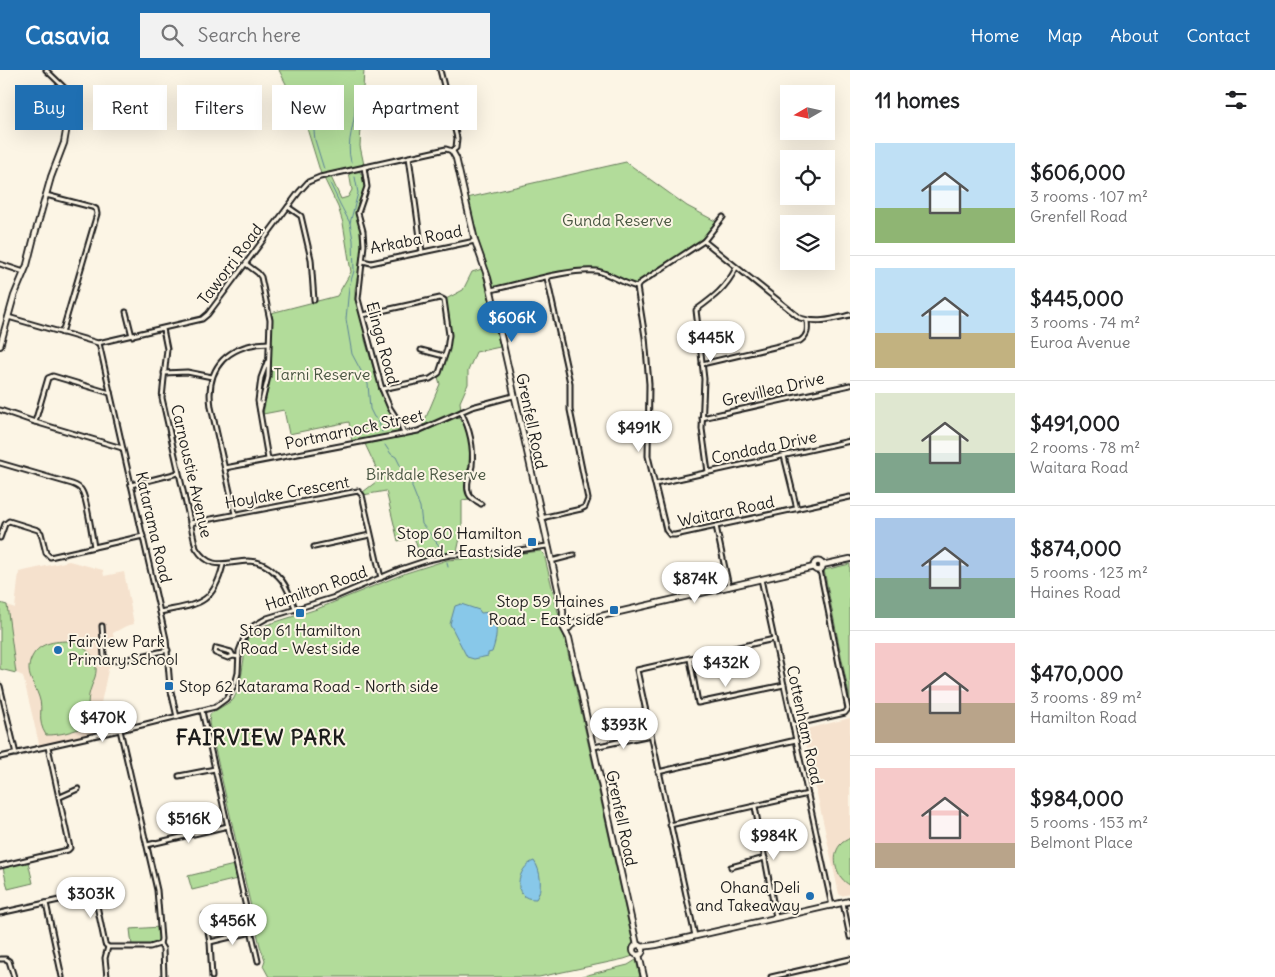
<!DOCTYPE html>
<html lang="en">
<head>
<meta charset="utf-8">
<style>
  :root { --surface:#fff; --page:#f2f2f2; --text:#202124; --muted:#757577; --line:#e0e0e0; --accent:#1f6fb2 }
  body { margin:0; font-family:Delius,sans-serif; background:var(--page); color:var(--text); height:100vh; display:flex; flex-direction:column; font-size:19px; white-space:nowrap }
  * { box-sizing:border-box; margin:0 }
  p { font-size:16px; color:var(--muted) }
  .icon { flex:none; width:28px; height:28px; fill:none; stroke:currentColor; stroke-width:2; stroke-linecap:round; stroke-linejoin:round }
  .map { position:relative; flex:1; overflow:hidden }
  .details { display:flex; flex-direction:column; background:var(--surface); width:425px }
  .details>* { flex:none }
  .top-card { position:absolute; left:15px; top:15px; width:475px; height:45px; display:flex; gap:10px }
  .needle { width:32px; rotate:261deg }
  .fabs { position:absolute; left:780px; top:15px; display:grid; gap:10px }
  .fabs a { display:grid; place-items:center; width:55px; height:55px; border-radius:0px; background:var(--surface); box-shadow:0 5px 20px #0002; font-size:25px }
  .price { position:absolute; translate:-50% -42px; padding:0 11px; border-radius:18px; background:#fff; color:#222; font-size:16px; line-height:32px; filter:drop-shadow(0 1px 2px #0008) }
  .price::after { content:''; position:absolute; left:50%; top:30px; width:15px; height:11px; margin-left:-8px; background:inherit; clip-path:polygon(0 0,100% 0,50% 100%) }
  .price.current { background:var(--accent); color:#fff }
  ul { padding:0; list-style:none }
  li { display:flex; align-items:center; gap:15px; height:125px; padding:0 25px }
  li+li { border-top:1px solid var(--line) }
  li span { display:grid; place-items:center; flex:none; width:140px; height:100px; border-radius:0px; color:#555 }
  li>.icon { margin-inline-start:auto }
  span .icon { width:60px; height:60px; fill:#fffc; stroke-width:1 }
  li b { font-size:21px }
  h2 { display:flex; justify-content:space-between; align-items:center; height:60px; padding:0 25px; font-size:21px }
  .tag { padding:0 18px; border-radius:0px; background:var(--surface); box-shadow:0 5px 20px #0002; font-size:18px; line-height:45px }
  .tag.current { background:var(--accent); color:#fff }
  header { display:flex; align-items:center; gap:30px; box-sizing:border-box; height:70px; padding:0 25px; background:var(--accent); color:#fff }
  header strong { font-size:24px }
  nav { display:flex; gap:28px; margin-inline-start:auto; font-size:18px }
  .search { width:350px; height:45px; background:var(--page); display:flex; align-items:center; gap:12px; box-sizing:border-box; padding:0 18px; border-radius:0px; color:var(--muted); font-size:19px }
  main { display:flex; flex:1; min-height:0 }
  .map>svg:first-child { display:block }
  .built { fill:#f5e1cd }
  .green { fill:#b2dc9a; stroke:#677c5b }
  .water { fill:#88c8e9; stroke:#5d8397 }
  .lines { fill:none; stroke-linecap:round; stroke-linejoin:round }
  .stream { stroke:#5d8397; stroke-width:1 }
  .street-casing { stroke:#1c1c1c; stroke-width:7 }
  .secondary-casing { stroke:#1c1c1c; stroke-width:8 }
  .street { stroke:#fcf5e5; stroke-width:3 }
  .secondary { stroke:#fcf5e5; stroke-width:4.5 }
  .poi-dot { fill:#1f6fb2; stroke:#fcf5e5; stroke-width:2 }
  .labels { text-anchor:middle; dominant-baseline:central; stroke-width:4; stroke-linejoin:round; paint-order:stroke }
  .park-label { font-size:16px; fill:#495642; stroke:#fcf5e5 }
  .street-label { font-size:16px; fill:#1c1c1c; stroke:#fcf5e5 }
  .poi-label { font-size:16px; fill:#1c1c1c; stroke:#fcf5e5; text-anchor:end }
  .district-label { font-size:21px; font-weight:bold; letter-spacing:1px; fill:#1c1c1c; stroke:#fcf5e5 }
</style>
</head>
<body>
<header>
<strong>Casavia</strong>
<div class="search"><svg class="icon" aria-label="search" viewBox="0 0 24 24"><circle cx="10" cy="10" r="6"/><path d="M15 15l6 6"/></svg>Search here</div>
<nav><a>Home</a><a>Map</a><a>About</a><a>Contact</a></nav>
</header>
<main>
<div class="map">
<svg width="850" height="907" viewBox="0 0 850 907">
  <rect width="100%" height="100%" fill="#fcf5e5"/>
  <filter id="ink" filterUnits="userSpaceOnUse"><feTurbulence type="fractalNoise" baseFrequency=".02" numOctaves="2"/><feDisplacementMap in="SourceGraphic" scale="10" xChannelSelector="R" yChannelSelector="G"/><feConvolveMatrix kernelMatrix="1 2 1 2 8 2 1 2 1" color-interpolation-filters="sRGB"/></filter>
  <g filter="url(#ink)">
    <g class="built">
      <polygon points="69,491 103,500 104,506 124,502 134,554 126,556 113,563 114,572 103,574 104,586 112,591 108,600 94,666 40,678 23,606 16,603 7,535 15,538 19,502"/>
      <polygon points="850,648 850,824 841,826 839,824 803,660"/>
    </g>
    <g class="green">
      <polygon points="279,0 364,0 360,76 364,95 321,104 305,52"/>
      <polygon points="626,92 687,136 717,152 702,170 635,214 632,214 597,199 573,200 497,217 493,216 477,170 467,128"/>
      <polygon points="359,101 362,105 364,117 363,124 356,140 360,160 361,175 361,191 355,219 355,230 364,254 365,270 380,320 388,339 399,356 398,361 395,364 352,372 349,352 289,364 284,340 263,344 271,302 271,243 337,226 351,202 343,153 338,137 324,108 331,107 341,129 348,127 352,120 349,102"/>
      <polygon points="482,199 500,277 476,282 468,301 468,314 460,332 461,340 422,357 440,314 438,307 441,304 449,278 451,264 446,229 463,220 472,202"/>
      <polygon points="458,347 463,352 470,369 469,397 465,418 469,429 462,430 462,459 457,482 421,489 414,467 398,471 386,421 363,425 363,422 381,408 365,374 420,363"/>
      <polygon points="541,481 544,484 559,546 560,556 563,561 633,874 633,886 624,889 539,907 269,907 263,896 265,890 260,876 209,653 210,644 233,630 240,616 245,581 248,567 266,555 317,539 406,503 447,490 487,487"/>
      <polygon points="850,494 850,630 824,500"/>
      <polygon points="0,533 7,535 16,603 0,599"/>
      <path d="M73,571C88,580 100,588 95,607C93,613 90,619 89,625C87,636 89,646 86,656C72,662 60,665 46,665C36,649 44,641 39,627C37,620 32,613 30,606C28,599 29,593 32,587C40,571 58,571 73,571Z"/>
      <path d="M850,768V815C837,809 830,787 840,775C842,772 847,770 850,768Z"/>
      <polygon points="28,792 33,813 8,819 3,798"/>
      <polygon points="234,795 237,809 192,820 188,806"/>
      <polygon points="160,857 160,874 157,876 132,876 130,859"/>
      <polygon points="636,890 640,907 579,907 628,895"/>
    </g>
    <g class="water">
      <path d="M461,534L479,540L481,543L489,542L493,543C498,557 497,568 492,582L488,583V586L474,589L467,587L450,554L455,536Z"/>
      <path d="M534,791C541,800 543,820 536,829C509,830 518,796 534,791Z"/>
    </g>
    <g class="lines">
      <g class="stream">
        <polyline points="313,52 315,70 324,99"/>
        <path d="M351,92C345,70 356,55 355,35"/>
        <polyline points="355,107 358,123 350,153 353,170 354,201 349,217 346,249 352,284 368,314 370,339 374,347 378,350 382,362"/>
        <polyline points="329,111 340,134 350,153"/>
        <polyline points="385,375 391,384 396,387 401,397 410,404 412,408 412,417 420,437 422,454 444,482"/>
        <polyline points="447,492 448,497"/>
      </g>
      <g class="street-casing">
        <g id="street">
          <polyline points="46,0 73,26 67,56"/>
          <polyline points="409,87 422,182"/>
          <polyline points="364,97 367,117 358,143 363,161 364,175 358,229 382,319 390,338 401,355 404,364"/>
          <polyline points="46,125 92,137 96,139 97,144 62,263"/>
          <polyline points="288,137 301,146 311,189 314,230"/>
          <polyline points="723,147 704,171 640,213 637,217 645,267 649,314 648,386 666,460 670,465 675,465 850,427"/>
          <path d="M704,171L800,248C818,254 833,249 850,245"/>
          <polyline points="363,191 371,193 475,171"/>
          <polyline points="0,194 24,202"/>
          <polyline points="246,194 258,203 261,207 270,250 268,307 260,340"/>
          <path d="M491,220C520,214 569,198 597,201C608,203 624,214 637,217"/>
          <polyline points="126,242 132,266"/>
          <polyline points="363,245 440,228 444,230 449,265 447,279 439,303 430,309 382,319"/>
          <polyline points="8,247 98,273 202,249 208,244 299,122 308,112 320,107 446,79 452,81 456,78 457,68 440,0"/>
          <path d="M163,259L167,279L162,328L196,478C211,502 226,492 248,491C260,491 270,497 278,506C287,514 291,529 296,540"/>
          <polyline points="99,273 166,569 170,617 177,647"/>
          <polyline points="421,280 444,286"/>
          <polyline points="267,292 261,308 258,331 268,389"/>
          <path d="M702,294L800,271C808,265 808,260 807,251"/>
          <polyline points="164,303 187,302 212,307"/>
          <polyline points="0,340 35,352 122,378"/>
          <path d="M461,342C470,359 474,377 472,396C470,405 465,415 469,424C471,429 477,431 481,434"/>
          <polyline points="702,348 850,315"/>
          <polyline points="35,352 48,308 53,306 110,323"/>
          <polyline points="784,386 797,439"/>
          <path d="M0,393L72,414C75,415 80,417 82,421C87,429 92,465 94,477"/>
          <polyline points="225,398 418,361 472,337 513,326"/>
          <path d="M708,402L702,359L704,309L696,240C714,227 726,218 736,198"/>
          <polyline points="655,414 850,371"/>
          <polyline points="131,415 178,403"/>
          <path d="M235,444L211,337C205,296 229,274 269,273"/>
          <polyline points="541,448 581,439 585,437 588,429 570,340 570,313 547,208"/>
          <polyline points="190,453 358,421 362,425 381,508"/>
          <polyline points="716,456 729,517"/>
          <polyline points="0,468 5,454 9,451 38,460 41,463 46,483 50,487 143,466"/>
          <polyline points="314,477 370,465"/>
          <polyline points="551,491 574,485"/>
          <polyline points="761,509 832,836"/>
          <path d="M160,542C197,534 213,536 223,495"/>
          <polyline points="102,556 104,586 108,590 119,591 168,580"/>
          <polyline points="233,586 231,582 216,578 215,583 228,588 233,586 239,587"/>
          <polyline points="690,589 698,633 784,615"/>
          <polyline points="0,616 16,684"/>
          <polyline points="202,641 258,891"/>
          <polyline points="793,655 845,643 848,639 820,500"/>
          <polyline points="120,660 157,820 161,869 160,874 163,879 164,907"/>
          <polyline points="594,677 651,665"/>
          <polyline points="0,687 142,655 215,637 226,629 235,614 238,603 239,581 244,568 253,556 267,548 335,527 401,499 428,490 450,485 498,483 547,476"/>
          <polyline points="658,702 796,670"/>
          <polyline points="179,706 215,699"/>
          <polyline points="60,727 78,719"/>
          <polyline points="755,737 776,847"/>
          <polyline points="670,755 808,724"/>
          <polyline points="147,775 228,756"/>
          <polyline points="0,796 68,780 70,778 48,677"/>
          <polyline points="731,797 765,788"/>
          <polyline points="46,833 62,907"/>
          <polyline points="843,833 850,867"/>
          <polyline points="0,843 91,823 95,826 105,874 108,877 150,877 160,874"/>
          <polyline points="205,845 210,872 212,907"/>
          <polyline points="695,866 637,600 774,569"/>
          <polyline points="210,872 252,862"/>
          <polyline points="0,889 6,889 9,891 14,907"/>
          <polyline points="107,907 105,888 108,877"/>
          <polyline points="771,907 850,889"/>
        </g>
      </g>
      <g class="secondary-casing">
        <g id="secondary">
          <polyline points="452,81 456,88 475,171 488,208 563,541 563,551"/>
          <polyline points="0,276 14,226 27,195 33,171 51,107 64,73 67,56"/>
          <circle cx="818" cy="496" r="4.5"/>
          <polyline points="822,495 850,489"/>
          <polyline points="571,553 814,497"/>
          <polyline points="566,558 569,558 571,555 571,552 568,550 565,550 562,555 569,568 637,875"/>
          <circle cx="638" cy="880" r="5"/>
          <polyline points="641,877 656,875 850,831"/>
          <polyline points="639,885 644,907"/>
        </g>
      </g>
      <use href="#street" class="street"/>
      <use href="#secondary" class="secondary"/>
    </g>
  </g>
  <g class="poi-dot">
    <rect x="527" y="467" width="10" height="10" rx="2.5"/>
    <rect x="609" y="535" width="10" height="10" rx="2.5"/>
    <rect x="295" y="538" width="10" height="10" rx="2.5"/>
    <circle cx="58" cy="580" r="5"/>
    <rect x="164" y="611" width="10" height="10" rx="2.5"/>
    <circle cx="810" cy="826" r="5"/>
  </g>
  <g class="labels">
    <g class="park-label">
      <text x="617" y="150">Gunda Reserve</text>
      <text x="322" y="304">Tarni Reserve</text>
      <text x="426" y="404">Birkdale Reserve</text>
    </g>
    <g class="street-label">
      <text transform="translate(416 169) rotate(-11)">Arkaba Road</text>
      <text transform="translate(230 194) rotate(-53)">Taworri Road</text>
      <text transform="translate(383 273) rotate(75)">Elinga Road</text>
      <text transform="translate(773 319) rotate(-13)">Grevillea Drive</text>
      <text transform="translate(532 351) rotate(78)">Grenfell Road</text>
      <text transform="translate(354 359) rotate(-12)">Portmarnock Street</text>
      <text transform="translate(764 377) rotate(-12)">Condada Drive</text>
      <text transform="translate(192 401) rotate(77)">Carnoustie Avenue</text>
      <text transform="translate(287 422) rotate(-10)">Hoylake Crescent</text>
      <text transform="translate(726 441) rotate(-12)">Waitara Road</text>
      <text transform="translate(154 457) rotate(77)">Katarama Road</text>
      <text transform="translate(316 518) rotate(-19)">Hamilton Road</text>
      <text transform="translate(805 655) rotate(78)">Cottenham Road</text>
      <text transform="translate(622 748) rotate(78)">Grenfell Road</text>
    </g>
    <g class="poi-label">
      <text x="522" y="463">Stop 60 Hamilton<tspan x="522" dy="18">Road - East side</tspan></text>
      <text x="604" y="531">Stop 59 Haines<tspan x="604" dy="18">Road - East side</tspan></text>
      <text x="300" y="560" text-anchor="middle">Stop 61 Hamilton<tspan x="300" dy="18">Road - West side</tspan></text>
      <text x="68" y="571" text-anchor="start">Fairview Park<tspan x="68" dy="18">Primary School</tspan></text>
      <text x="179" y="616" text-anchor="start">Stop 62 Katarama Road - North side</text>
      <text x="800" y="817">Ohana Deli<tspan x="800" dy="18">and Takeaway</tspan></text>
    </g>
    <g class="district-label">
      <text x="261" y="667">FAIRVIEW PARK</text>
    </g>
  </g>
</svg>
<div class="fabs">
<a><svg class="needle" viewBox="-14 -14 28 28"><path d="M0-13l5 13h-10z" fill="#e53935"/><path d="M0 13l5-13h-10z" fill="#757577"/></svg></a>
<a><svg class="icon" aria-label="locate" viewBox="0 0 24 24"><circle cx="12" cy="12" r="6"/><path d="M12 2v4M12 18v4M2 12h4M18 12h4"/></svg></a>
<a><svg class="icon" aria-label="layers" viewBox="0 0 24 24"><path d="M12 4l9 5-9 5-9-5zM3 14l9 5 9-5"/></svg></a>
</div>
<b class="price current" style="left:512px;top:273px">$606K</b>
<b class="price" style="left:711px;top:293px">$445K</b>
<b class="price" style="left:639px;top:383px">$491K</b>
<b class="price" style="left:695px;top:534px">$874K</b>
<b class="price" style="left:726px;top:618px">$432K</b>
<b class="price" style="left:103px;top:673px">$470K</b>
<b class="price" style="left:624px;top:680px">$393K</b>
<b class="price" style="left:189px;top:774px">$516K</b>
<b class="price" style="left:774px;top:791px">$984K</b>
<b class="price" style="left:91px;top:849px">$303K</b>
<b class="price" style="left:233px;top:876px">$456K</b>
<div class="top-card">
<a class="tag current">Buy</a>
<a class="tag">Rent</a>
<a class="tag">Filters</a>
<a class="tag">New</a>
<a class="tag">Apartment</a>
</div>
</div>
<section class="details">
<h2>11 homes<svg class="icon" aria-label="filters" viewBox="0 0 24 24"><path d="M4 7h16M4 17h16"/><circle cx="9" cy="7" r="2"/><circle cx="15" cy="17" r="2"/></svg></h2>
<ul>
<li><span style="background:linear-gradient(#bfe0f5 65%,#8fb573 0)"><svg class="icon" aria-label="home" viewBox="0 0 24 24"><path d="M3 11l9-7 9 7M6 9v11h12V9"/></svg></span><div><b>$606,000</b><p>3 rooms · 107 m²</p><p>Grenfell Road</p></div></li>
<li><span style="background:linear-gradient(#bfe0f5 65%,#c2b280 0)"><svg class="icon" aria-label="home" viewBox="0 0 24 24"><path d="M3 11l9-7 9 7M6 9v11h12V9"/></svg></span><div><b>$445,000</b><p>3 rooms · 74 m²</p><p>Euroa Avenue</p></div></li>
<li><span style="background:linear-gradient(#dfe7d0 60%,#7fa58c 0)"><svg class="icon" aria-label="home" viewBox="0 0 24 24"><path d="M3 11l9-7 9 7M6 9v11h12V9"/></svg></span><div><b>$491,000</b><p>2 rooms · 78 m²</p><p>Waitara Road</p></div></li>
<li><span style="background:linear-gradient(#a9c7e8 60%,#7fa58c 0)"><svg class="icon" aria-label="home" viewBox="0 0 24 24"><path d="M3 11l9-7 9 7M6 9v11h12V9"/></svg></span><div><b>$874,000</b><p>5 rooms · 123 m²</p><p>Haines Road</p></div></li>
<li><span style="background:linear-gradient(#f6c9c9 60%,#b9a48a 0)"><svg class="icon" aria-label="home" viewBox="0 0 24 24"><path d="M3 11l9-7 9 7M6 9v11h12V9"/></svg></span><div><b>$470,000</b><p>3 rooms · 89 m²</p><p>Hamilton Road</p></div></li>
<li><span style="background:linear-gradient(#f6c9c9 75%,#b9a48a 0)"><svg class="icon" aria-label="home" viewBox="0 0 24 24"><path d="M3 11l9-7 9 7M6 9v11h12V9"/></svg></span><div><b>$984,000</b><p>5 rooms · 153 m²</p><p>Belmont Place</p></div></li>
</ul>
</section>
</main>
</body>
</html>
